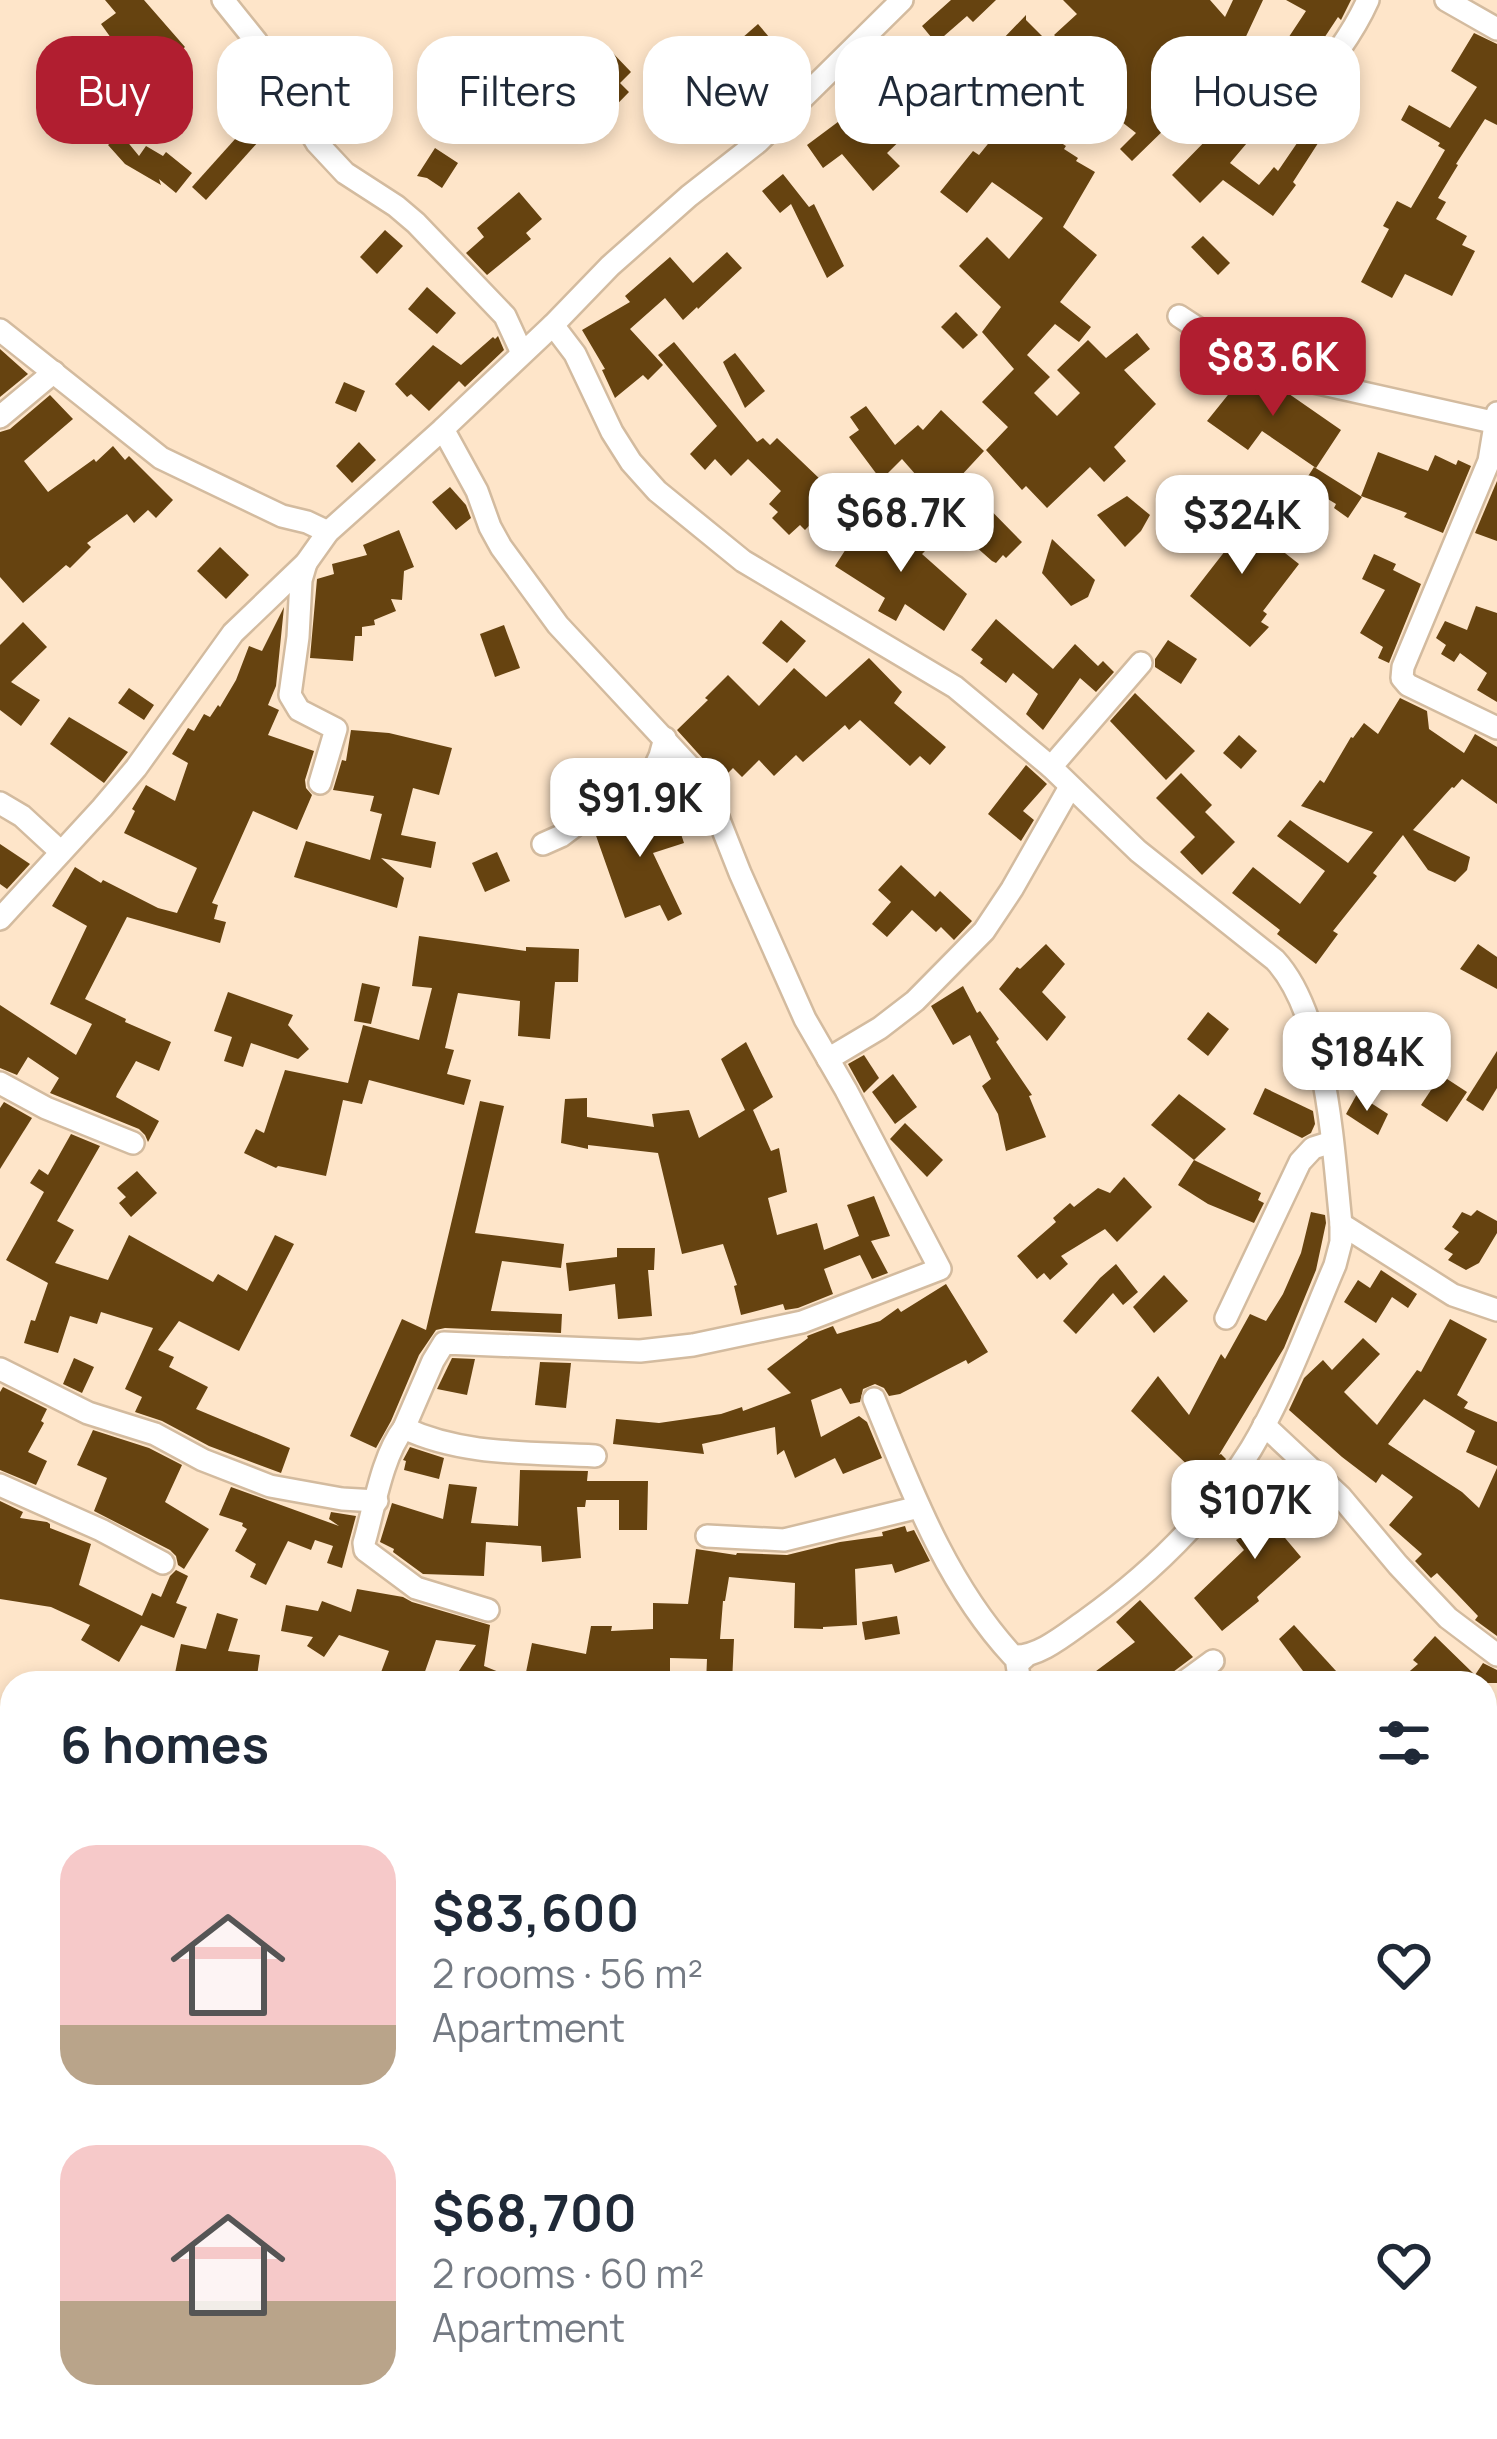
<!DOCTYPE html>
<html lang="en">
<head>
<meta charset="utf-8">
<style>
  :root { --surface:#fff; --page:#f2f2f3; --text:#1f2937; --muted:#747a83; --accent:#b11e30 }
  body { margin:0; font-family:Manrope,sans-serif; background:var(--page); color:var(--text); height:100vh; display:flex; flex-direction:column; font-size:45px; white-space:nowrap }
  * { box-sizing:border-box; margin:0 }
  p { font-size:39px; color:var(--muted) }
  .icon { flex:none; width:66px; height:66px; fill:none; stroke:currentColor; stroke-width:2; stroke-linecap:round; stroke-linejoin:round }
  .map { position:relative; flex:1; overflow:hidden }
  .drawer { position:absolute; left:0px; top:1671px; width:1497px; height:768px; display:flex; flex-direction:column; background:var(--surface); border-radius:36px 36px 0 0; box-shadow:0 6px 18px #0003 }
  .drawer>* { flex:none }
  .guide { position:absolute; left:36px; top:36px; width:1425px; height:108px; display:flex; gap:24px }
  .price { position:absolute; translate:-50% -102px; padding:0 27px; border-radius:24px; background:#fff; color:#222; font-size:39px; line-height:78px; filter:drop-shadow(0 3px 6px #0008) }
  .price::after { content:''; position:absolute; left:50%; top:72px; width:36px; height:27px; margin-left:-18px; background:inherit; clip-path:polygon(0 0,100% 0,50% 100%) }
  .price.current { background:var(--accent); color:#fff }
  ul { padding:0; list-style:none }
  li { display:flex; align-items:center; gap:36px; height:300px; padding:0 60px }
  li span { display:grid; place-items:center; flex:none; width:336px; height:240px; border-radius:36px; color:#555 }
  li>.icon { margin-inline-start:auto }
  span .icon { width:144px; height:144px; fill:#fffc; stroke-width:1 }
  li b { font-size:51px }
  h2 { display:flex; justify-content:space-between; align-items:center; height:144px; padding:0 60px; font-size:51px }
  .pill { padding:0 42px; border-radius:36px; background:var(--surface); box-shadow:0 6px 18px #0003; font-size:42px; line-height:108px }
  .pill.current { background:var(--accent); color:#fff }
  .map>svg:first-child { display:block }
  .building { fill:#664310 }
  .lines { fill:none; stroke-linecap:round; stroke-linejoin:round }
  .street-casing { stroke:#d3bb9f; stroke-width:26 }
  .street { stroke:#fff; stroke-width:21 }
</style>
</head>
<body>
<div class="map">
<svg width="1497" height="2439" viewBox="0 0 1497 2439">
  <rect width="100%" height="100%" fill="#fee5c9"/>
  <g class="building">
    <polygon points="105,0 144,0 185,47 163,67 149,51 125,69 105,42 111,38 101,24 116,13"/>
    <polygon points="951,0 996,0 973,22 967,16 936,43 922,26"/>
    <polygon points="1063,0 1210,0 1225,17 1233,0 1263,0 1242,45 1271,64 1306,11 1286,0 1351,0 1341,20 1338,17 1305,67 1298,62 1253,126 1258,130 1230,163 1259,185 1274,167 1278,171 1308,127 1322,137 1293,182 1296,185 1273,216 1223,180 1200,203 1172,175 1216,130 1204,120 1214,109 1190,86 1164,116 1171,123 1132,161 1120,149 1136,133 1095,101 1091,106 1048,72 1068,48 1054,35 1077,14"/>
    <polygon points="1026,15 1026,20 1046,40 1020,65 1000,42"/>
    <polygon points="758,24 781,51 741,87 717,60"/>
    <polygon points="1474,33 1497,44 1497,125 1485,119 1456,164 1458,165 1438,198 1446,202 1436,219 1467,236 1462,245 1475,251 1452,296 1405,274 1392,298 1361,282 1389,229 1383,226 1397,201 1411,208 1445,150 1438,146 1440,143 1401,120 1409,105 1450,128 1477,87 1451,71"/>
    <polygon points="609,49 631,72 620,83 629,92 593,129 570,109 599,76 590,67"/>
    <polygon points="943,53 980,90 959,113 955,109 944,121 932,110 887,153 900,166 873,191 842,154 823,168 807,145 850,113 868,132 902,100 898,97"/>
    <polygon points="263,108 277,121 206,200 192,187"/>
    <polygon points="1008,119 1035,143 1043,131 1066,146 1064,149 1078,158 1076,161 1095,172 1063,227 1097,255 1060,302 1091,327 1079,342 1055,324 1027,355 1050,377 1034,393 1057,416 1080,393 1057,370 1088,340 1106,358 1137,333 1150,349 1124,370 1156,404 1114,447 1126,461 1104,482 1090,467 1047,508 1026,486 1022,490 986,450 1008,427 982,402 1014,369 982,332 1001,307 959,266 987,237 1009,259 1043,218 992,182 967,213 940,192 973,151 979,155"/>
    <polygon points="121,134 139,156 146,146 163,156 166,152 192,173 176,193 159,179 161,185 125,164 108,145"/>
    <polygon points="435,148 458,163 442,188 427,178 417,176"/>
    <polygon points="783,174 809,207 814,204 844,266 827,278 791,204 780,213 762,191"/>
    <polygon points="519,192 542,219 526,233 531,239 487,275 466,253 484,237 477,228"/>
    <polygon points="385,230 403,246 377,274 360,257"/>
    <polygon points="1203,236 1230,263 1218,275 1191,247"/>
    <polygon points="727,252 742,268 698,309 697,307 683,320 665,298 630,329 663,365 648,380 643,375 615,398 602,370 605,369 582,330 630,302 625,296 670,257 693,283"/>
    <polygon points="427,287 456,313 437,334 408,309"/>
    <polygon points="956,312 978,335 963,349 941,327"/>
    <polygon points="498,336 504,350 465,387 459,381 429,411 411,394 407,397 395,384 433,345 461,365 493,337 495,339"/>
    <polygon points="674,342 757,442 763,438 770,445 777,438 822,481 826,476 833,483 840,475 853,487 838,503 834,500 805,530 800,525 789,535 772,518 778,512 769,504 781,491 748,459 731,476 715,459 705,470 690,454 717,426 658,355"/>
    <polygon points="0,349 28,374 0,397"/>
    <polygon points="735,353 765,391 745,408 723,362"/>
    <polygon points="1248,370 1266,378 1341,430 1316,468 1262,431 1248,450 1207,421"/>
    <polygon points="344,382 365,391 356,412 335,403"/>
    <polygon points="50,395 73,419 24,461 48,492 94,459 96,462 113,446 125,460 129,456 173,500 156,518 148,510 134,523 127,514 87,543 91,547 70,568 66,565 23,603 0,577 0,432 10,429"/>
    <polygon points="866,406 895,445 918,425 923,430 941,410 984,451 959,478 1022,542 1006,558 1003,555 996,563 992,561 975,546 984,536 943,494 914,526 900,507 923,483 902,459 881,480 849,437 859,430 850,417"/>
    <polygon points="359,442 376,460 352,483 336,466"/>
    <polygon points="1378,452 1428,471 1435,455 1456,465 1458,460 1471,466 1443,533 1404,517 1407,513 1361,496"/>
    <polygon points="1314,467 1362,497 1348,518 1334,508 1336,504 1303,484"/>
    <polygon points="1497,481 1497,541 1475,533"/>
    <polygon points="450,487 466,505 471,518 456,530 432,502"/>
    <polygon points="1127,496 1150,515 1141,531 1125,547 1097,515"/>
    <polygon points="1220,509 1262,535 1299,564 1263,611 1267,614 1261,622 1269,627 1250,647 1190,596 1225,551 1203,534"/>
    <polygon points="876,511 910,544 925,551 922,554 967,594 944,631 905,604 896,621 878,611 885,598 835,566 853,538 857,541"/>
    <polygon points="399,530 414,567 404,571 402,600 391,599 396,611 374,620 375,625 362,627 362,636 355,636 353,661 310,658 317,579 334,574 332,564 367,555 363,545"/>
    <polygon points="1052,539 1095,580 1088,597 1071,606 1042,573"/>
    <polygon points="220,547 249,575 226,599 197,571"/>
    <polygon points="1374,554 1396,564 1393,570 1421,584 1389,663 1378,658 1383,647 1360,633 1385,590 1362,579"/>
    <polygon points="1476,606 1497,613 1497,702 1477,690 1487,673 1460,653 1454,662 1441,654 1446,645 1436,638 1445,621 1467,630"/>
    <polygon points="284,607 276,686 268,705 279,710 268,735 314,751 305,780 306,788 312,795 297,830 253,811 212,903 218,905 214,919 226,922 220,943 127,917 85,999 126,1019 125,1022 171,1042 159,1071 136,1061 117,1094 116,1097 159,1121 148,1142 145,1135 139,1129 50,1093 59,1078 28,1057 17,1075 0,1068 0,1005 76,1055 92,1024 50,1004 87,926 52,906 75,867 101,883 103,880 158,908 177,913 197,868 124,833 135,811 132,809 146,785 175,801 188,763 172,754 188,728 194,731 204,714 210,717 218,705 220,707 236,680 249,646 262,651"/>
    <polygon points="996,619 1053,669 1075,644 1098,666 1103,661 1114,672 1096,692 1080,678 1043,730 1026,714 1038,694 1013,673 1006,683 980,663 983,659 971,650"/>
    <polygon points="781,620 806,641 787,663 762,643"/>
    <polygon points="23,622 47,647 11,682 40,700 21,726 0,710 0,645"/>
    <polygon points="504,625 520,668 495,677 480,634"/>
    <polygon points="1168,640 1197,659 1181,684 1155,667 1155,659"/>
    <polygon points="869,658 902,692 894,703 946,747 930,765 920,756 910,766 860,720 849,730 845,725 803,762 796,755 774,776 759,760 742,777 733,768 720,781 715,772 677,730 708,700 705,698 728,675 759,706 794,668 826,697"/>
    <polygon points="129,688 154,705 144,720 118,703"/>
    <polygon points="1135,693 1195,751 1166,780 1110,721"/>
    <polygon points="1400,698 1427,711 1429,729 1464,753 1475,734 1497,747 1497,804 1462,779 1454,788 1452,787 1413,830 1470,857 1467,870 1455,882 1428,870 1403,835 1373,873 1377,876 1333,931 1338,934 1316,964 1277,934 1280,930 1232,893 1253,867 1300,904 1325,871 1277,836 1290,820 1348,863 1373,832 1301,806 1320,780 1324,783 1351,737 1353,738 1364,723 1378,734"/>
    <polygon points="69,717 128,752 104,783 50,744"/>
    <polygon points="351,730 389,733 452,748 439,795 413,788 401,835 436,842 431,868 381,858 404,878 397,908 294,877 306,841 370,860 382,814 370,811 374,796 333,790 342,760 346,761"/>
    <polygon points="1239,735 1257,751 1241,769 1223,753"/>
    <polygon points="1026,765 1047,784 1023,811 1034,820 1021,841 988,814"/>
    <polygon points="1181,773 1212,805 1205,812 1235,842 1202,875 1180,852 1195,837 1156,798"/>
    <polygon points="672,807 684,843 653,853 682,914 668,921 660,905 625,918 594,830 633,810 637,818"/>
    <polygon points="0,844 30,864 7,889 0,884"/>
    <polygon points="497,852 510,881 485,892 472,863"/>
    <polygon points="901,865 935,897 940,891 972,921 954,940 941,927 936,932 912,910 887,937 872,924 891,902 878,890"/>
    <polygon points="419,936 526,951 526,947 579,949 578,982 555,982 550,1039 518,1036 520,1001 458,993 445,1048 454,1050 447,1074 471,1080 464,1105 369,1080 362,1104 343,1100 326,1176 278,1166 276,1168 244,1153 256,1129 264,1133 285,1070 348,1083 363,1025 419,1040 432,988 412,986"/>
    <polygon points="1046,944 1065,964 1042,992 1066,1017 1047,1041 999,989 1017,967 1020,969"/>
    <polygon points="1478,944 1497,957 1497,989 1460,969"/>
    <polygon points="362,983 380,987 371,1024 354,1021"/>
    <polygon points="963,986 977,1013 980,1011 999,1039 996,1042 1032,1095 1029,1096 1046,1137 1006,1151 998,1114 982,1086 991,1079 970,1035 953,1045 931,1006"/>
    <polygon points="228,992 293,1015 288,1025 309,1049 298,1059 251,1043 243,1067 224,1061 232,1037 214,1031"/>
    <polygon points="1208,1012 1229,1029 1208,1056 1187,1039"/>
    <polygon points="746,1042 773,1097 753,1110 771,1151 779,1148 787,1192 768,1198 777,1235 817,1223 824,1250 859,1236 847,1205 874,1196 890,1236 871,1241 888,1273 872,1279 860,1255 824,1269 833,1294 798,1308 785,1310 783,1304 741,1315 734,1286 737,1285 723,1244 682,1254 658,1153 588,1145 588,1149 561,1143 565,1099 587,1098 587,1117 654,1127 652,1114 689,1110 699,1138 745,1110 721,1059"/>
    <polygon points="1497,1051 1497,1088 1483,1111 1466,1100"/>
    <polygon points="864,1055 879,1078 864,1093 848,1064"/>
    <polygon points="893,1074 917,1107 895,1124 872,1092"/>
    <polygon points="1441,1075 1467,1092 1447,1122 1421,1105"/>
    <polygon points="1265,1088 1313,1111 1315,1124 1311,1133 1302,1138 1253,1114"/>
    <polygon points="1179,1094 1226,1129 1194,1160 1151,1125"/>
    <polygon points="1357,1094 1388,1114 1378,1135 1346,1114"/>
    <polygon points="480,1101 504,1106 475,1233 564,1244 561,1268 502,1261 491,1311 562,1314 561,1333 445,1328 436,1330 419,1355 391,1421 376,1448 350,1436 402,1319 426,1330"/>
    <polygon points="4,1102 32,1118 0,1169 0,1108"/>
    <polygon points="905,1123 943,1160 927,1177 890,1139"/>
    <polygon points="71,1134 100,1146 57,1221 74,1230 55,1263 108,1280 129,1235 213,1282 218,1274 247,1291 275,1235 294,1244 239,1351 179,1321 158,1350 174,1357 169,1367 208,1387 196,1409 290,1448 281,1473 209,1446 162,1421 135,1412 142,1397 125,1389 153,1328 101,1312 97,1324 70,1316 58,1353 24,1343 31,1320 35,1321 48,1283 6,1260 44,1192 30,1183 39,1169 48,1175"/>
    <polygon points="1194,1160 1261,1193 1258,1200 1264,1203 1254,1223 1208,1204 1178,1185"/>
    <polygon points="137,1171 157,1193 131,1217 119,1203 126,1197 117,1188"/>
    <polygon points="1124,1177 1152,1207 1117,1242 1105,1229 1061,1256 1068,1264 1050,1280 1044,1273 1037,1279 1017,1256 1056,1222 1053,1218 1070,1203 1074,1207 1098,1188 1110,1193"/>
    <polygon points="1477,1210 1497,1221 1497,1233 1479,1263 1466,1270 1448,1260 1453,1254 1444,1249 1459,1232 1452,1227 1462,1212 1471,1216"/>
    <polygon points="1311,1212 1325,1215 1326,1223 1316,1270 1284,1348 1219,1455 1221,1454 1226,1459 1199,1495 1187,1484 1197,1474 1131,1411 1158,1376 1189,1415 1221,1354 1225,1359 1250,1314 1266,1321 1283,1294 1301,1253"/>
    <polygon points="617,1248 655,1248 654,1270 648,1270 652,1316 618,1319 615,1284 569,1291 566,1263 617,1257"/>
    <polygon points="1116,1264 1138,1292 1123,1305 1113,1293 1076,1334 1063,1321 1100,1278"/>
    <polygon points="1381,1270 1417,1294 1408,1308 1392,1297 1376,1323 1344,1302 1358,1280 1370,1288"/>
    <polygon points="1164,1275 1188,1301 1154,1333 1133,1307"/>
    <polygon points="946,1284 988,1352 968,1364 966,1360 900,1394 889,1396 884,1388 875,1384 863,1389 860,1402 850,1404 841,1388 811,1400 821,1437 859,1416 867,1422 882,1458 843,1474 835,1458 795,1478 784,1450 777,1455 775,1427 702,1444 704,1454 613,1444 616,1419 659,1423 721,1414 742,1407 743,1411 791,1393 767,1369 808,1338 807,1336 833,1326 837,1334 880,1321 898,1308 901,1312"/>
    <polygon points="1450,1319 1487,1339 1457,1395 1468,1402 1464,1408 1497,1422 1497,1466 1466,1452 1475,1431 1424,1399 1388,1444 1462,1492 1479,1508 1497,1468 1497,1636 1475,1620 1478,1616 1437,1573 1431,1578 1415,1561 1422,1554 1389,1525 1413,1497 1382,1474 1376,1483 1342,1457 1289,1410 1304,1378 1323,1360 1332,1370 1363,1338 1380,1354 1344,1392 1377,1425 1417,1370 1421,1372"/>
    <polygon points="74,1358 94,1367 82,1393 63,1384"/>
    <polygon points="452,1358 475,1359 467,1395 437,1389"/>
    <polygon points="540,1362 571,1363 566,1408 535,1405"/>
    <polygon points="3,1387 47,1409 41,1421 44,1423 28,1452 47,1461 36,1485 0,1470 0,1392"/>
    <polygon points="93,1430 149,1448 182,1465 165,1502 209,1529 184,1569 178,1565 176,1556 170,1550 94,1511 107,1478 77,1465"/>
    <polygon points="410,1447 444,1458 439,1479 404,1470 406,1461 403,1460"/>
    <polygon points="520,1470 588,1471 587,1481 648,1481 647,1530 619,1530 619,1500 586,1500 585,1507 577,1507 581,1558 542,1562 541,1546 486,1542 484,1576 423,1574 393,1552 394,1549 380,1542 392,1503 443,1519 449,1484 477,1487 471,1523 518,1526"/>
    <polygon points="1289,1479 1314,1500 1280,1532 1301,1557 1257,1597 1259,1601 1222,1631 1194,1598 1244,1550 1236,1540 1282,1513 1270,1500"/>
    <polygon points="231,1487 339,1526 329,1519 331,1512 356,1516 342,1568 327,1563 333,1546 315,1540 311,1550 288,1541 266,1585 250,1577 256,1564 235,1551 247,1529 242,1526 243,1523 219,1515"/>
    <polygon points="0,1501 23,1512 20,1518 47,1522 50,1524 50,1528 91,1544 79,1585 142,1616 152,1593 161,1597 170,1576 176,1570 188,1576 176,1603 187,1607 174,1638 141,1625 119,1662 81,1640 90,1625 51,1607 0,1599"/>
    <polygon points="905,1526 907,1532 914,1530 930,1561 895,1573 892,1564 855,1569 857,1625 823,1627 823,1629 794,1628 795,1583 729,1577 725,1601 723,1601 720,1639 734,1639 732,1683 706,1683 707,1659 670,1658 670,1683 451,1683 476,1645 436,1640 421,1683 377,1683 389,1651 339,1635 324,1657 307,1646 313,1637 281,1631 286,1605 318,1611 322,1601 351,1612 357,1589 403,1597 412,1602 490,1625 484,1666 524,1682 532,1643 586,1654 591,1626 612,1626 611,1631 653,1629 653,1603 688,1604 696,1549 736,1555 737,1553 787,1555 840,1542 883,1536 882,1532"/>
    <polygon points="1140,1600 1193,1657 1173,1672 1168,1683 1080,1683 1135,1642 1116,1622"/>
    <polygon points="217,1613 238,1619 228,1651 260,1655 256,1683 173,1683 181,1644 206,1649"/>
    <polygon points="897,1616 900,1634 865,1640 862,1622"/>
    <polygon points="1294,1625 1347,1683 1312,1683 1279,1639"/>
    <polygon points="1435,1636 1475,1675 1483,1663 1497,1670 1497,1683 1396,1683 1418,1664 1413,1660"/>
  </g>
  <g class="lines">
    <g class="street-casing">
      <g id="street">
        <polyline points="223,0 256,41 317,143 345,173 396,206 416,223 505,316 522,353"/>
        <polyline points="1446,0 1497,29"/>
        <path d="M1283,122C1313,83 1348,45 1368,0"/>
        <polyline points="1179,316 1208,335 1305,380 1497,423"/>
        <path d="M553,325L575,354L612,432L631,462L657,491L743,561L955,687L1051,767L1138,851L1275,960C1327,1016 1333,1149 1341,1224V1242L1335,1265C1309,1326 1285,1392 1251,1449C1209,1517 1150,1574 1086,1620C1066,1634 1038,1658 1013,1656C946,1584 911,1489 874,1399"/>
        <polyline points="0,330 161,458 282,516 307,522 328,532"/>
        <polyline points="1497,413 1489,461 1403,667 1402,678 1408,685 1497,728"/>
        <polyline points="0,417 54,372"/>
        <polyline points="306,563 301,580 298,637 290,695 299,710 336,729 320,783"/>
        <polyline points="1051,767 1141,663"/>
        <polyline points="0,803 22,816 61,852"/>
        <polyline points="543,844 561,836 605,803 649,780 660,756 665,738"/>
        <polyline points="0,919 102,808 136,768 233,633 306,563 328,532 443,429 553,325 610,266 689,196 758,142 902,0"/>
        <polyline points="828,1059 880,1028 915,1001 984,931 1012,889 1070,787"/>
        <polyline points="0,1083 46,1108 133,1143"/>
        <polyline points="1341,1224 1453,1295 1497,1310"/>
        <polyline points="1226,1318 1300,1162 1313,1148 1332,1142"/>
        <polyline points="0,1369 88,1413 155,1434 203,1460 270,1486 342,1499 377,1501"/>
        <polyline points="1264,1425 1341,1497 1398,1565 1448,1618 1497,1655"/>
        <polyline points="404,1428 433,1361 444,1343 640,1351 693,1345 802,1322 940,1269 846,1090 805,1019 740,873 704,782 558,625 501,547 490,527 477,491 443,429"/>
        <polyline points="0,1485 101,1530 163,1563"/>
        <polyline points="707,1536 784,1540 919,1507"/>
        <path d="M488,1610L416,1588L365,1550L364,1543C374,1509 382,1456 404,1428C463,1456 531,1452 595,1456"/>
        <polyline points="1020,1683 1017,1664 1025,1657"/>
        <polyline points="1183,1683 1213,1661"/>
      </g>
    </g>
    <use href="#street" class="street"/>
  </g>
</svg>
<b class="price current" style="left:1273px;top:419px">$83.6K</b>
<b class="price" style="left:901px;top:575px">$68.7K</b>
<b class="price" style="left:1242px;top:577px">$324K</b>
<b class="price" style="left:640px;top:860px">$91.9K</b>
<b class="price" style="left:1367px;top:1114px">$184K</b>
<b class="price" style="left:1255px;top:1562px">$107K</b>
<div class="guide">
<a class="pill current">Buy</a>
<a class="pill">Rent</a>
<a class="pill">Filters</a>
<a class="pill">New</a>
<a class="pill">Apartment</a>
<a class="pill">House</a>
</div>
<section class="drawer">
<h2>6 homes<svg class="icon" aria-label="filters" viewBox="0 0 24 24"><path d="M4 7h16M4 17h16"/><circle cx="9" cy="7" r="2"/><circle cx="15" cy="17" r="2"/></svg></h2>
<ul>
<li><span style="background:linear-gradient(#f6c9c9 75%,#b9a48a 0)"><svg class="icon" aria-label="home" viewBox="0 0 24 24"><path d="M3 11l9-7 9 7M6 9v11h12V9"/></svg></span><div><b>$83,600</b><p>2 rooms · 56 m²</p><p>Apartment</p></div><svg class="icon" aria-label="heart" viewBox="0 0 24 24"><path d="M12 20l-8-8c-3-5 5-10 8-4 3-6 11-1 8 4z"/></svg></li>
<li><span style="background:linear-gradient(#f6c9c9 65%,#b9a48a 0)"><svg class="icon" aria-label="home" viewBox="0 0 24 24"><path d="M3 11l9-7 9 7M6 9v11h12V9"/></svg></span><div><b>$68,700</b><p>2 rooms · 60 m²</p><p>Apartment</p></div><svg class="icon" aria-label="heart" viewBox="0 0 24 24"><path d="M12 20l-8-8c-3-5 5-10 8-4 3-6 11-1 8 4z"/></svg></li>
</ul>
</section>
</div>
</body>
</html>
